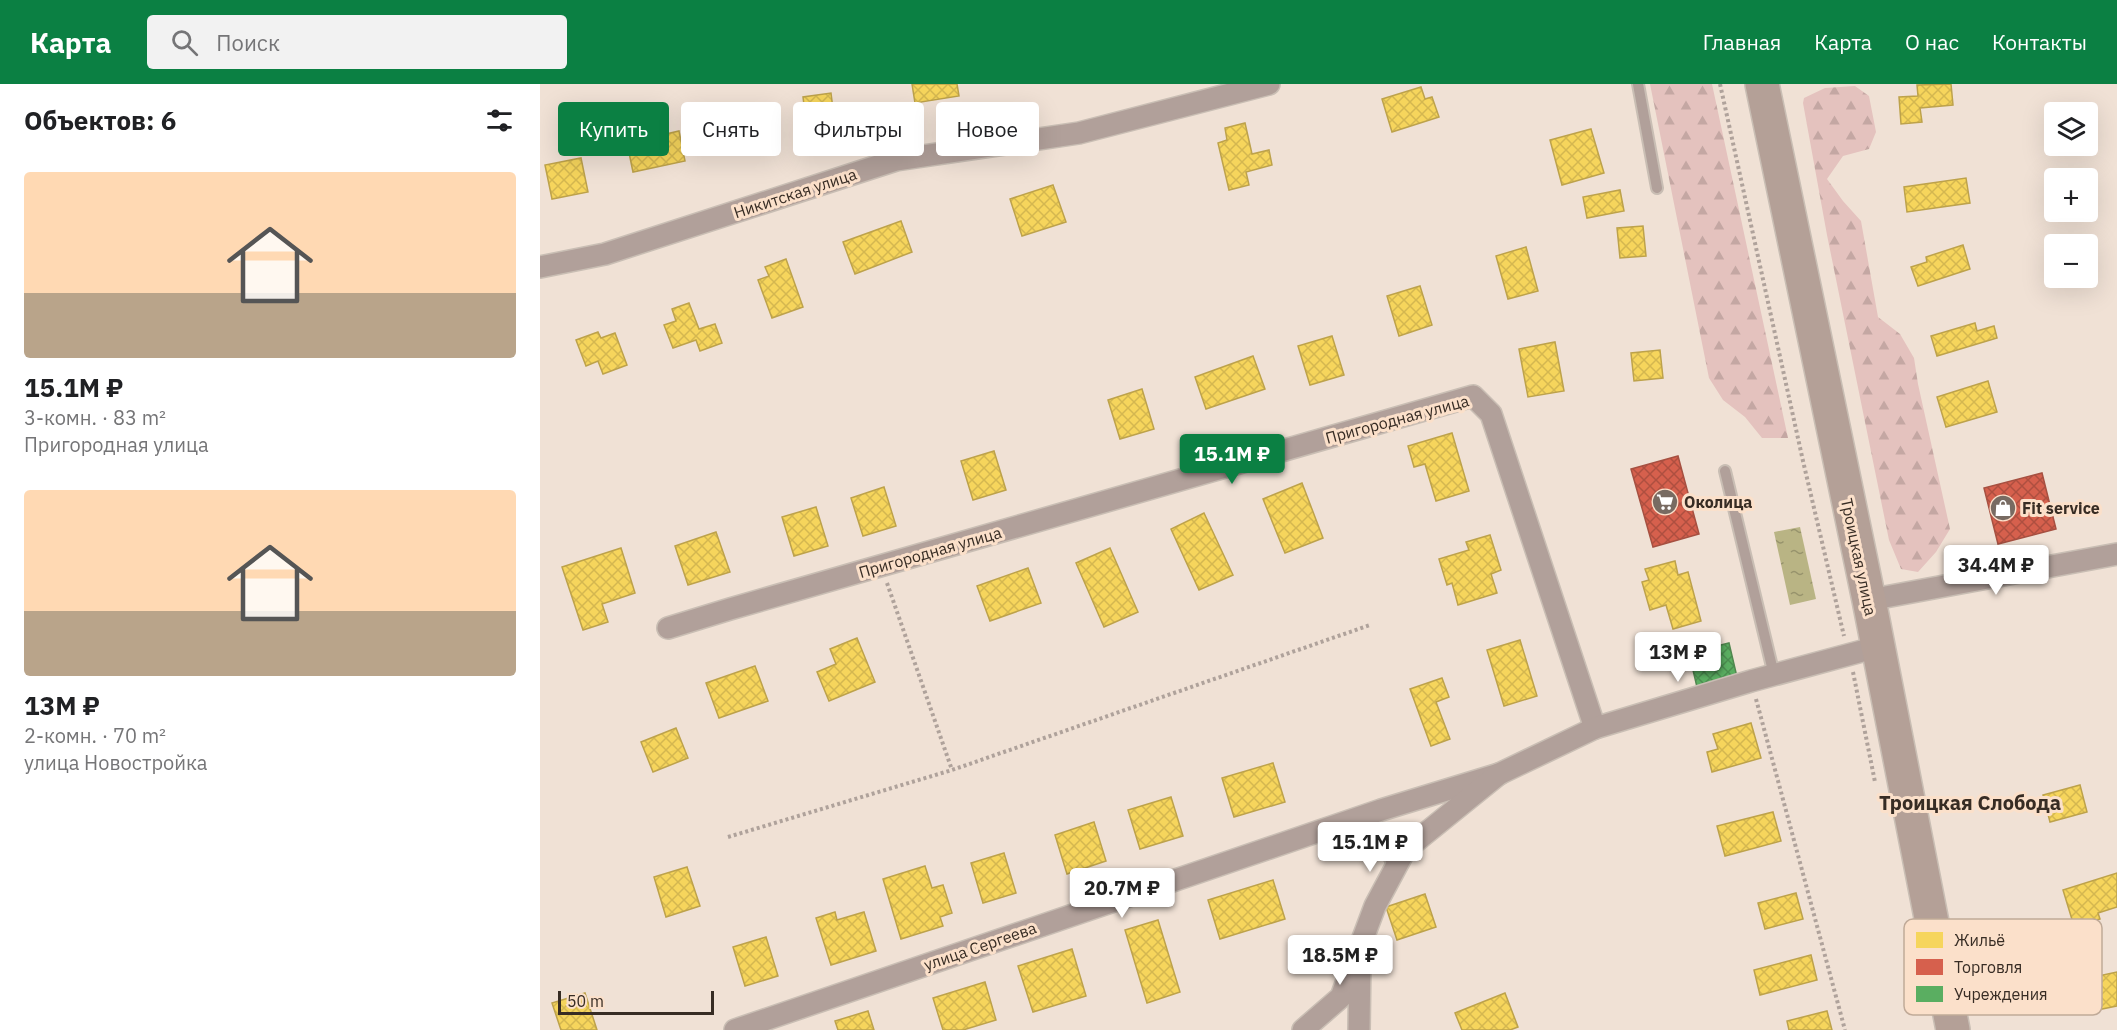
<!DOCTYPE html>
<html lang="ru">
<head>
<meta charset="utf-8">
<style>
  :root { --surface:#fff; --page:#f2f2f2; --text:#202124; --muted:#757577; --accent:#0b8043 }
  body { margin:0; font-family:"IBM Plex Sans",sans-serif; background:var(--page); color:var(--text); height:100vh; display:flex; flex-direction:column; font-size:22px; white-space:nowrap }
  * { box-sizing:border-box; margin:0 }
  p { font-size:20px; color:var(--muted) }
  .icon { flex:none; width:33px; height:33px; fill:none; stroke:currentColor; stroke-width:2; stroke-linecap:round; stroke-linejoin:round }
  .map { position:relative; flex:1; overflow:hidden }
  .drawer { display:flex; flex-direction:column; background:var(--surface); width:540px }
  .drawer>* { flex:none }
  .banner { position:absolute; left:18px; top:18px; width:570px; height:54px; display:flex; gap:12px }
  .controls { position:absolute; left:1504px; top:18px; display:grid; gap:12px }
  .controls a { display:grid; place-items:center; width:54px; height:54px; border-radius:6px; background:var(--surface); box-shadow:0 6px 24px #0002; font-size:30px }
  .scale { position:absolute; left:18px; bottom:15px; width:156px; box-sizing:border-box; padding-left:6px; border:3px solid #372c24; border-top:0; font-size:16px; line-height:21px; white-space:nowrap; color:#372c24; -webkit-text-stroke:4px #fbe0ca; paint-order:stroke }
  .price { position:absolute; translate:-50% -51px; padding:0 14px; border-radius:6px; background:#fff; color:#222; font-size:20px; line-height:39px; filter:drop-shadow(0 2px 3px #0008) }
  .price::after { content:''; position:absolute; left:50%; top:36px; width:18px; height:14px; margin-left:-9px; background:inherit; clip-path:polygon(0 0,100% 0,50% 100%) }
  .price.selected { background:var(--accent); color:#fff }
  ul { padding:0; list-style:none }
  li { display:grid; align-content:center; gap:12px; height:318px; padding:0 24px }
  li span { display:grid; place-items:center; height:186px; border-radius:6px; color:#555 }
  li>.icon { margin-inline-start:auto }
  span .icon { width:108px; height:108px; fill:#fffc; stroke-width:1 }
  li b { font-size:26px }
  h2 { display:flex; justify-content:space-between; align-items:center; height:72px; padding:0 24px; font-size:26px }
  .chip { padding:0 21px; border-radius:6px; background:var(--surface); box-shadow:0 6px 24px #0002; font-size:21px; line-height:54px }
  .chip.selected { background:var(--accent); color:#fff }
  header { display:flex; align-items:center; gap:36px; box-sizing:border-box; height:84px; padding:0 30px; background:var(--accent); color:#fff }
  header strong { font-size:28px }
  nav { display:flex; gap:33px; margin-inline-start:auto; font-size:21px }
  .search { width:420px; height:54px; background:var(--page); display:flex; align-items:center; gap:15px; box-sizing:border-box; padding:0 21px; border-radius:6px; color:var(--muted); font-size:22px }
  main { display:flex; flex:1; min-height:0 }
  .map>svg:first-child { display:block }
  .forest { fill:url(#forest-firs) }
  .water { fill:url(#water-ripples) }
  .homes { fill:url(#homes-cross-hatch); stroke:#bda24b; stroke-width:1.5 }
  .shops { fill:url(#shops-cross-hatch); stroke:#a65041; stroke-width:1.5 }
  .public { fill:url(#public-cross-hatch); stroke:#50874f; stroke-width:1.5 }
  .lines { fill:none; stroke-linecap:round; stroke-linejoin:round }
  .service-casing { stroke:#c9beb4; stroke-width:14 }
  .minor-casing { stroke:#c9beb4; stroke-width:24 }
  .primary-casing { stroke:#c9beb4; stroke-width:36 }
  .path { stroke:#afa29b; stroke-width:4; stroke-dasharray:3 3; stroke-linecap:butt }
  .service { stroke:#b1a09a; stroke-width:10 }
  .minor { stroke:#b1a09a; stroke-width:21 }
  .primary { stroke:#b4a097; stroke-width:33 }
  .labels { text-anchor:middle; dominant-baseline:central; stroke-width:6; stroke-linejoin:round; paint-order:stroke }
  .street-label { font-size:16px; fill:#372c24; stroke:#fbe0ca }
  .poi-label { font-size:16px; font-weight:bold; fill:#372c24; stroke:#fbe0ca; text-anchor:start }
  .quarter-label { font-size:20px; font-weight:bold; fill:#372c24; stroke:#fbe0ca }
  .key { fill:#fbe0ca; stroke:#c0aa98; stroke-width:1.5 }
  .key-label { font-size:16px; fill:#372c24 }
</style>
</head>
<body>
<header>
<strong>Карта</strong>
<div class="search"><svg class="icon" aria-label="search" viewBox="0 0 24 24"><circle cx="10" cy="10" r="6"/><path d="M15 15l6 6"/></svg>Поиск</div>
<nav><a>Главная</a><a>Карта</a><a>О нас</a><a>Контакты</a></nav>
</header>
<main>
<section class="drawer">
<h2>Объектов: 6<svg class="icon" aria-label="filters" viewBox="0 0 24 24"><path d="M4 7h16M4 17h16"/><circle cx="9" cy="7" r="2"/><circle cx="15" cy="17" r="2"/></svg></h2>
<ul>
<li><span style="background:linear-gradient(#ffd9b3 65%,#b9a48a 0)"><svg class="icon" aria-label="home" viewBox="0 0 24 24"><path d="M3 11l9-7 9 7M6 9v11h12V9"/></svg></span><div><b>15.1M ₽</b><p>3-комн. · 83 m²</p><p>Пригородная улица</p></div></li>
<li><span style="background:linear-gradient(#ffd9b3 65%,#b9a48a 0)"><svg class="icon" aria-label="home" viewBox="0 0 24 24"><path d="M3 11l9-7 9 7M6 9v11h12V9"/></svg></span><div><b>13M ₽</b><p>2-комн. · 70 m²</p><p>улица Новостройка</p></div></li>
</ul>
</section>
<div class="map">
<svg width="1577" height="946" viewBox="0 0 1577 946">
  <defs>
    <pattern id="forest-firs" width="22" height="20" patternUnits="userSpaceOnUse" patternTransform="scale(1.5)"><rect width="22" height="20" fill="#e4c2be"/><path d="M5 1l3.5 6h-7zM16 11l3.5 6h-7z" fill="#c4a7a3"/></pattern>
    <pattern id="water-ripples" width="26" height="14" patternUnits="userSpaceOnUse" patternTransform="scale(1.5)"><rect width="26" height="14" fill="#b9b484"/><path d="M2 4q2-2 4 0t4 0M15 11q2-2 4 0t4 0" fill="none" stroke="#97936c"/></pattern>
    <pattern id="homes-cross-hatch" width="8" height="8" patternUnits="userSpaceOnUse" patternTransform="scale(1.5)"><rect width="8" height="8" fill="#f6d55c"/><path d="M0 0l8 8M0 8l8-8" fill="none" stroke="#d4b750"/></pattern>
    <pattern id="shops-cross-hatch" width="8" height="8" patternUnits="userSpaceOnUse" patternTransform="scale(1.5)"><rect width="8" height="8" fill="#d6604d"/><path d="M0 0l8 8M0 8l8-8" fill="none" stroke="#ae4f40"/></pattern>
    <pattern id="public-cross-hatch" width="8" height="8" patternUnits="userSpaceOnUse" patternTransform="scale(1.5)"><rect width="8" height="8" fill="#5aae61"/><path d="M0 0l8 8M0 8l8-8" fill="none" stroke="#4b8e50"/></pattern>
  </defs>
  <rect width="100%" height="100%" fill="#f0e1d5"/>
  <g class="forest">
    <polygon points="1110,0 1172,0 1248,354 1222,354 1205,333 1183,316 1169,294"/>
    <polygon points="1315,2 1329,12 1336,48 1329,65 1303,72 1287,95 1303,117 1321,137 1338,233 1360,250 1374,274 1378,300 1410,445 1396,468 1378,488 1361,485 1349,456 1287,151 1263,19 1264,14 1285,4"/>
  </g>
  <polygon class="water" points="1260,443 1276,515 1250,521 1234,448"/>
  <g class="homes">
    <polygon points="372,0 417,0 419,12 375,19"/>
    <polygon points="1411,0 1413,21 1380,24 1382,38 1361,40 1359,13 1378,12 1377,1"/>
    <polygon points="881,3 885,15 892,13 899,33 852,48 842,15"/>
    <polygon points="291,9 295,41 267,45 263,13"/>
    <polygon points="705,39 712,70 729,66 732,81 706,88 709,101 689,106 678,59 687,56 685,44"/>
    <polygon points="1051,45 1064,89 1022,101 1010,56"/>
    <polygon points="139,47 145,77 93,88 87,59"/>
    <polygon points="41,74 48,108 12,115 5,81"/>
    <polygon points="1426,94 1430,119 1367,128 1364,103"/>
    <polygon points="513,101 526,138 482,152 470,115"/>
    <polygon points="1080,106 1084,127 1047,134 1043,113"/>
    <polygon points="361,137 372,168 315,190 303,158"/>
    <polygon points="1103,142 1106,172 1080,174 1077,144"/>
    <polygon points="1423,161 1430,185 1378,202 1371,183 1387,178 1386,173"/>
    <polygon points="986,163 998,207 968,215 956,172"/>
    <polygon points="246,175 263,223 232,234 218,196 229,192 225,183"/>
    <polygon points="880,202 892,241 859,252 847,212"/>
    <polygon points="149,219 159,245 175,240 182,259 160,267 156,256 133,264 124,241 136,237 132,225"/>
    <polygon points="1435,239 1437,247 1454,242 1457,254 1397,272 1391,252"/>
    <polygon points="58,248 61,254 75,249 87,281 63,290 58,277 46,282 36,256"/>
    <polygon points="792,252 804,291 770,301 758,262"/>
    <polygon points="1015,258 1024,307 988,313 979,265"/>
    <polygon points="1120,266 1123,294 1094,297 1091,269"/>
    <polygon points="713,272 725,305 666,325 655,293"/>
    <polygon points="1448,297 1457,328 1406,343 1397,313"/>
    <polygon points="602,305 614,345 580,355 568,316"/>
    <polygon points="912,349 929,407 896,417 885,380 874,383 868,362"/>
    <polygon points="454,367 466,406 433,416 421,377"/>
    <polygon points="762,399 783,454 745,469 723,415"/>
    <polygon points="344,403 356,442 323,452 311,414"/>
    <polygon points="276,423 288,462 254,472 242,433"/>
    <polygon points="664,429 693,491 659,506 631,445"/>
    <polygon points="176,448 190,488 148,501 135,462"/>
    <polygon points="950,451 961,486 951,490 957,509 918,521 912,499 907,501 899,475 929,466 926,458"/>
    <polygon points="81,464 95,509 62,520 68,538 43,546 22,483"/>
    <polygon points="570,464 598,528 564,543 536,479"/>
    <polygon points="1135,477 1138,491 1148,488 1161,537 1133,545 1126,521 1110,526 1102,498 1109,496 1105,485"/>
    <polygon points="488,484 501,519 450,537 437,502"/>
    <polygon points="317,554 335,598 289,617 277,588 296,580 290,565"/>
    <polygon points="980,556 997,612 964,622 947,566"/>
    <polygon points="215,582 228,617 179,634 166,599"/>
    <polygon points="902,594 909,613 896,618 910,655 891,662 870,605"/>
    <polygon points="1211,639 1221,674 1172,688 1167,668 1178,665 1173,650"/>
    <polygon points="136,644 148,674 113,688 101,658"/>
    <polygon points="733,679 745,718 694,733 682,694"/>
    <polygon points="1540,701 1547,728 1510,738 1503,711"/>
    <polygon points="631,713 643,752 600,765 588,726"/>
    <polygon points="1233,728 1241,757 1185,772 1177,742"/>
    <polygon points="554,738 566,777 527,790 515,751"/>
    <polygon points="464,769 476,809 443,819 431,779"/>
    <polygon points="385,782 392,804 403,801 412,829 400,833 403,842 361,855 343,795"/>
    <polygon points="147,783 160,822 126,833 114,793"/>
    <polygon points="1577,789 1577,823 1558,829 1560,835 1534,842 1523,806"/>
    <polygon points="733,796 745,835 680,855 668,816"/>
    <polygon points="1256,809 1263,835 1225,845 1218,819"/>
    <polygon points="885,810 896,843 857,856 846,823"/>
    <polygon points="295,828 297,836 324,828 336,867 291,881 276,834"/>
    <polygon points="618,836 640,908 607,919 585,846"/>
    <polygon points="226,853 238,892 205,902 193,863"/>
    <polygon points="532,865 546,912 493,928 478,882"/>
    <polygon points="1271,871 1277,896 1220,911 1214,886"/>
    <polygon points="1577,888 1577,922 1552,927 1544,895"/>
    <polygon points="445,898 456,936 423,946 403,946 393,914"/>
    <polygon points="45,909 57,946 21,946 12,919"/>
    <polygon points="965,909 978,943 970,946 922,946 915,929"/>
    <polygon points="328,927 334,946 298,946 295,937"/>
    <polygon points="1287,927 1292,946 1249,946 1247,937"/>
  </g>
  <g class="shops">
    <polygon points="1138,372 1159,450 1113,463 1091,385"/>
    <polygon points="1502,389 1516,445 1458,460 1444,404"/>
  </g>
  <polygon class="public" points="1189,559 1197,593 1157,603 1149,569"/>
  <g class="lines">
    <g class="service-casing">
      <g id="service">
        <polyline points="1098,0 1117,104"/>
        <polyline points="1185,387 1234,591"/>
        <polyline points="820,733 856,783"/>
      </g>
    </g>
    <g class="minor-casing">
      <g id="minor">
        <polyline points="0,183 65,170 356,76 539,49 729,0"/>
        <polyline points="1329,516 1577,470"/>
        <polyline points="128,544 190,525 933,312 951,330 1055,644"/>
        <polyline points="195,946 841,726 959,690"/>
        <polyline points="763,946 801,913 835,822 865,766 959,690 1055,644 1211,597 1337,563"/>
        <polyline points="819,946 820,877"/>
      </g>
    </g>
    <g class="primary-casing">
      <polyline id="primary" points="1222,0 1329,516 1413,946"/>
    </g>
    <g class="path">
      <polyline points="1180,0 1263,377 1304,552"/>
      <polyline points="347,499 412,686"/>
      <polyline points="1313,588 1335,698"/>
      <polyline points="1216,615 1305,946"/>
      <polyline points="188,753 412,686 830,541"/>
    </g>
    <use href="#service" class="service"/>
    <use href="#minor" class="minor"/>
    <use href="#primary" class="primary"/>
  </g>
  <defs>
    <g id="supermarket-disc" transform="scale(1.35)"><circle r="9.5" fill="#786b62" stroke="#fbe0ca"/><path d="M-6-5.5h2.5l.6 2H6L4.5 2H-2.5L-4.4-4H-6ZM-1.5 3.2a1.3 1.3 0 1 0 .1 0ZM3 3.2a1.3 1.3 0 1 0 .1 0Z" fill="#fff"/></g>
    <g id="shop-disc" transform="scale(1.35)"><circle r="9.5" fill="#786b62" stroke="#fbe0ca"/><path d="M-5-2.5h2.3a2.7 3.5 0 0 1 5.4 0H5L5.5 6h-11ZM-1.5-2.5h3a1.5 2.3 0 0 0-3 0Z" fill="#fff"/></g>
  </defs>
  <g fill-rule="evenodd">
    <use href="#supermarket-disc" x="1125" y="418"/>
    <use href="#shop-disc" x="1463" y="424"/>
  </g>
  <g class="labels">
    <g class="street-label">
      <text transform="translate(255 109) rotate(-18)">Никитская улица</text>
      <text transform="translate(857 335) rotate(-15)">Пригородная улица</text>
      <text transform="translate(390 468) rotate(-16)">Пригородная улица</text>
      <text transform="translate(1319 473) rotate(78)">Троицкая улица</text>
      <text transform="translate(440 862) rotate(-19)">улица Сергеева</text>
    </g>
    <g class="poi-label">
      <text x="1144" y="418">Околица</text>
      <text x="1482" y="424">Fit service</text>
    </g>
    <g class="quarter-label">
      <text x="1430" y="718">Троицкая Слобода</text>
    </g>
  </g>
  <rect x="1364" y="835" width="198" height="96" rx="9" class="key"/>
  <rect x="1376" y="848" width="27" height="16" fill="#f6d55c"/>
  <rect x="1376" y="875" width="27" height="16" fill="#d6604d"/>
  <rect x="1376" y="902" width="27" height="16" fill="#5aae61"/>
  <g class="key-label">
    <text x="1414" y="862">Жильё</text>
    <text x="1414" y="889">Торговля</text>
    <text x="1414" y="916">Учреждения</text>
  </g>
</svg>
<div class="controls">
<a><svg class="icon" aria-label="layers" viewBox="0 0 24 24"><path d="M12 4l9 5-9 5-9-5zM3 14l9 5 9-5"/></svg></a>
<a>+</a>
<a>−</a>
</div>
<div class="scale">50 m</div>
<b class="price selected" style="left:692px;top:401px">15.1M ₽</b>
<b class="price" style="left:1456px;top:512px">34.4M ₽</b>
<b class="price" style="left:1138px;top:599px">13M ₽</b>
<b class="price" style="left:830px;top:789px">15.1M ₽</b>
<b class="price" style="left:582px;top:835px">20.7M ₽</b>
<b class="price" style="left:800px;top:902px">18.5M ₽</b>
<div class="banner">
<a class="chip selected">Купить</a>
<a class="chip">Снять</a>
<a class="chip">Фильтры</a>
<a class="chip">Новое</a>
</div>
</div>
</main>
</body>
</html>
